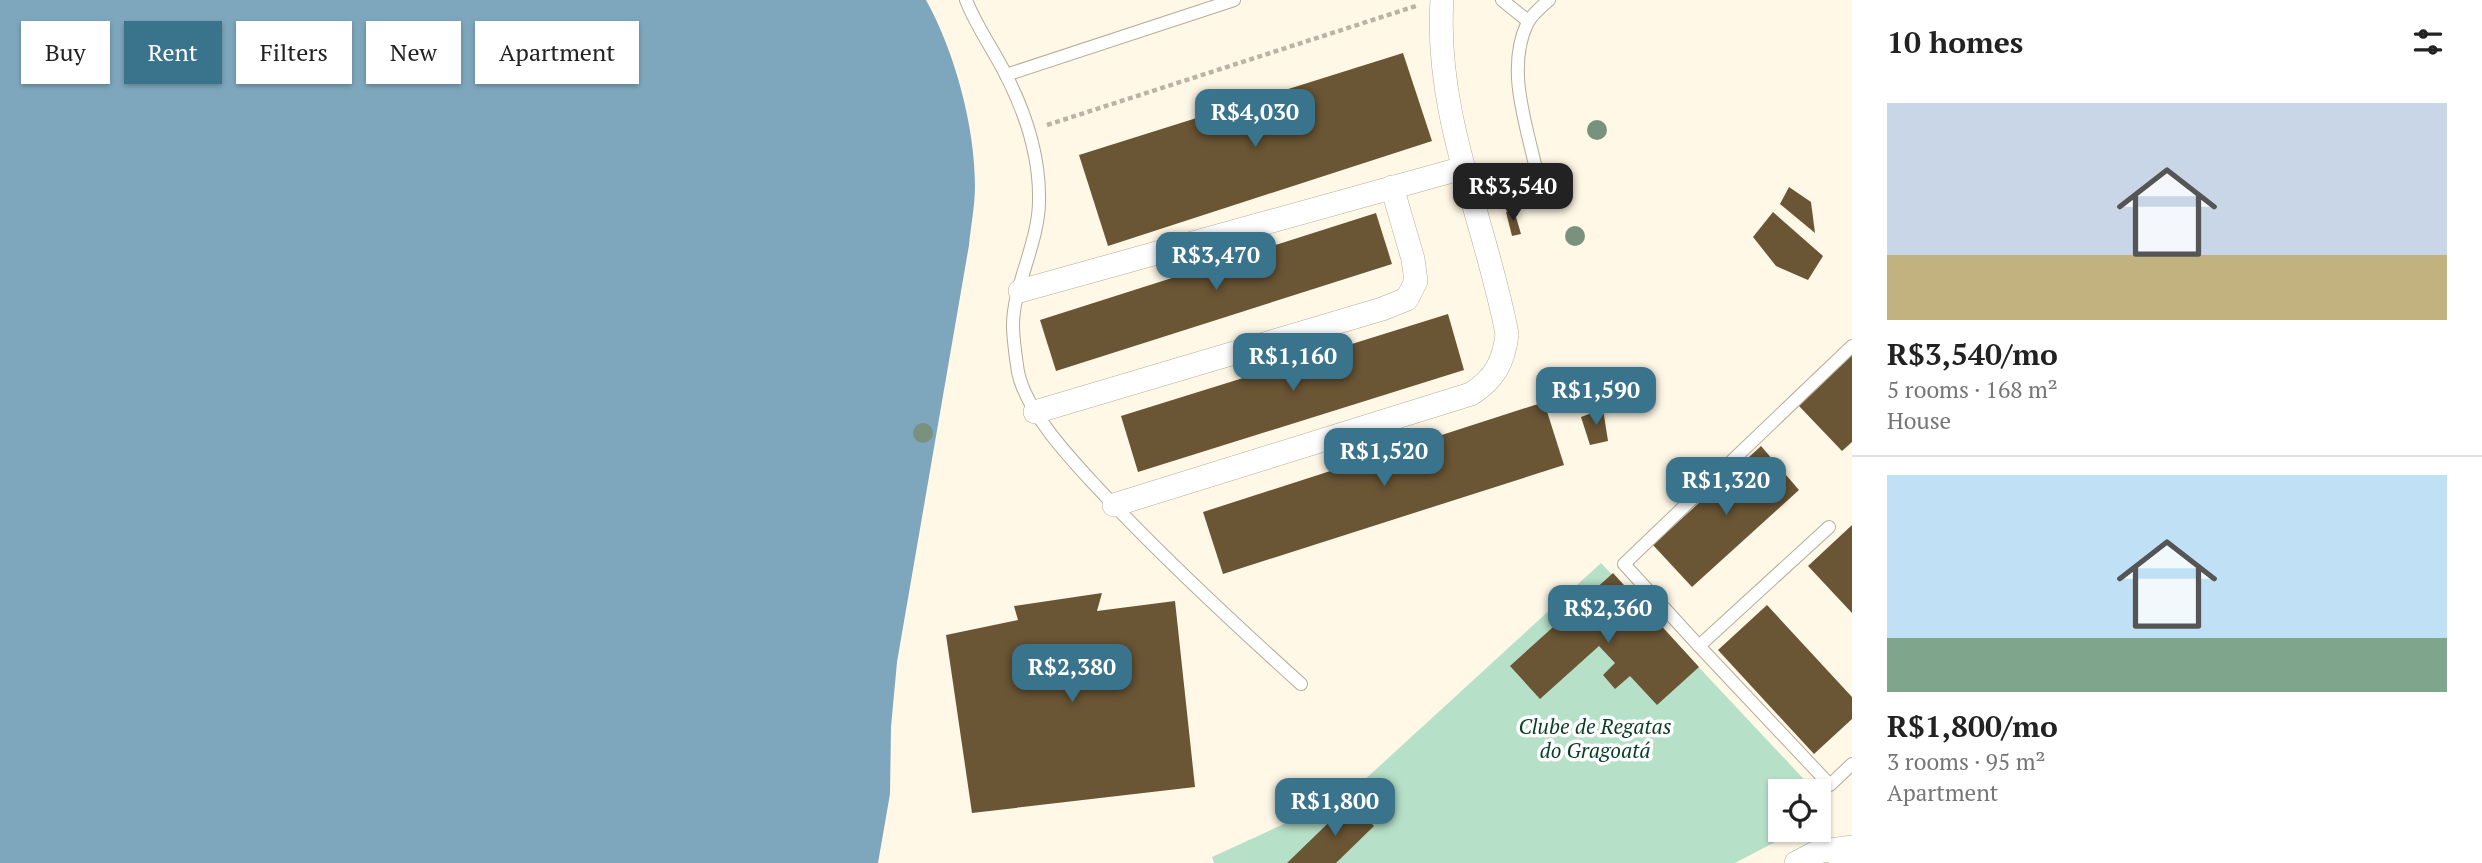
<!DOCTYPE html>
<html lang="en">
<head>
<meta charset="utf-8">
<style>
  :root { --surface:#fff; --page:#f2f2f2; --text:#222; --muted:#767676; --line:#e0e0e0; --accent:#39748c }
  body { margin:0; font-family:"PT Serif",serif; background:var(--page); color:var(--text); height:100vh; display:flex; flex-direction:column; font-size:26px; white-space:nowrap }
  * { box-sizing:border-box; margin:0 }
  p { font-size:23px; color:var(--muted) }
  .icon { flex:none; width:38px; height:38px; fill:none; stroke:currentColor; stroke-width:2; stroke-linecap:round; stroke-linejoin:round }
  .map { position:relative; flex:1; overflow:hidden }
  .sheet { display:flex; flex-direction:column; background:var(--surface); width:630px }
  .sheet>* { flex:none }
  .guide { position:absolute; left:21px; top:21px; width:665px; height:63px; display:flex; gap:14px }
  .controls { position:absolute; left:1768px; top:779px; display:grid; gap:14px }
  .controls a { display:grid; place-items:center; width:63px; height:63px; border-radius:0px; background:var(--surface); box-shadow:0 2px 5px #0004; font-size:35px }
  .price { position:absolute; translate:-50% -60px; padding:0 16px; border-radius:14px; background:var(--accent); color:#fff; font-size:23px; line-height:46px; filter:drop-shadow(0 2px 4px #0008) }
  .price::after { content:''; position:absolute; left:50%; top:42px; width:21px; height:16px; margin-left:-10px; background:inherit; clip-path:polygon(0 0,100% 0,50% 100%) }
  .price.current { background:#222; color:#fff }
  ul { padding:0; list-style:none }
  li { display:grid; align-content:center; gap:14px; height:371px; padding:0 35px }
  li+li { border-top:2px solid var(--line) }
  li span { display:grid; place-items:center; height:217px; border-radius:0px; color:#555 }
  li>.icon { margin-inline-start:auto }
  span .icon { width:126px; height:126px; fill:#fffc; stroke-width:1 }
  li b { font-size:30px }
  h2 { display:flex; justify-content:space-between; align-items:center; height:84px; padding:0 35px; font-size:30px }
  .chip { padding:0 24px; border-radius:0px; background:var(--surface); box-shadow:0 2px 5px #0004; font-size:24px; line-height:63px }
  .chip.current { background:var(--accent); color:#fff }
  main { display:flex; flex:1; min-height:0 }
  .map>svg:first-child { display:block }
  .green { fill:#b7e0c8 }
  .water { fill:#7ea7bd }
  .building { fill:#6a5534 }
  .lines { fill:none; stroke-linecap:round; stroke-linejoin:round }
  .lane-casing { stroke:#b4ac98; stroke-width:14 }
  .street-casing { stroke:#b4ac98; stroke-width:24 }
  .secondary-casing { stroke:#b4ac98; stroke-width:35 }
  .path { stroke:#bab4a6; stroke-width:4.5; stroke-dasharray:5 3.5; stroke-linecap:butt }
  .lane { stroke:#fff; stroke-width:12 }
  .street { stroke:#fff; stroke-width:23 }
  .secondary { stroke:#fff; stroke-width:33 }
  .tree { fill:#78927d }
  .labels { text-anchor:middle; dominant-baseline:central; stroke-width:7; stroke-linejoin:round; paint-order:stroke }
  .park-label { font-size:21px; font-style:italic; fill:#093e27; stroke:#fff }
</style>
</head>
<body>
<main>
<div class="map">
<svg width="1852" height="863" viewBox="0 0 1852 863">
  <rect width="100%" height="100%" fill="#fff8e7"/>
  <polygon class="green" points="1601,563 1815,791 1780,791 1780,830 1798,830 1735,863 1214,863 1212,857 1349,794"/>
  <path class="water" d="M0,0H926C955,52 975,127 975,186C975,205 971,225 969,245L897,662L891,727L890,794L878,863H0Z"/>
  <g class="building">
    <polygon points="1403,53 1432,141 1108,246 1079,155"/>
    <polygon points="1789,187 1811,202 1815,233 1780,204"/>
    <polygon points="1514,210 1521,234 1512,236 1506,212"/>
    <polygon points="1773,212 1823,256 1808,280 1776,266 1753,237"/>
    <polygon points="1376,213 1392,264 1056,371 1040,320"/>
    <polygon points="1448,314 1464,370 1138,472 1121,416"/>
    <polygon points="1852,355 1852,442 1842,451 1799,406"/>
    <polygon points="1544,402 1564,465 1223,574 1203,512"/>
    <polygon points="1603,409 1608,441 1590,445 1581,417"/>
    <polygon points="1761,446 1799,490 1692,587 1653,545"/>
    <polygon points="1852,525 1852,613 1808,566"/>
    <polygon points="1613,573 1699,667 1657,705 1630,676 1615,689 1603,675 1615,663 1599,646 1540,699 1510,666"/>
    <polygon points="1102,593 1097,611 1175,601 1195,787 972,813 946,635 1018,620 1014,606"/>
    <polygon points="1767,605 1852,697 1852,719 1814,754 1718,650"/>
    <polygon points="1350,802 1374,826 1336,863 1287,863"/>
  </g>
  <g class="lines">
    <g class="lane-casing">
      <g id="lane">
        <path d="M966,0C976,26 993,49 1006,75C1026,114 1040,156 1039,201C1039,242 1013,287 1013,325C1013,340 1016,358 1018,372C1026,411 1069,457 1095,485C1160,555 1230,620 1301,684"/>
        <polyline points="1502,0 1528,21"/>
        <polyline points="1006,75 1234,0"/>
        <path d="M1536,169C1526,123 1506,69 1527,24C1531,15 1541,7 1549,0"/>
        <polyline points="1829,527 1699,646 1624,564 1852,346"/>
        <polyline points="1699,646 1830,785 1852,764"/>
      </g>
    </g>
    <g class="street-casing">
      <g id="street">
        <polyline points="1020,291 1463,168"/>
        <polyline points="1035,412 1382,309 1407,299 1416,281 1413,259 1392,187"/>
        <path d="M1114,505L1471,394C1495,379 1504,361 1507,334C1486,223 1434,115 1442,0"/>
        <polyline points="1796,863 1817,852 1852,847"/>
      </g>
    </g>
    <g class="secondary-casing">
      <polyline id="secondary" points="1845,863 1852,857"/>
    </g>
    <polyline class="path" points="1047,125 1419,5"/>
    <use href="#lane" class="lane"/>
    <use href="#street" class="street"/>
    <use href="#secondary" class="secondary"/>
  </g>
  <g class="tree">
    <circle cx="1597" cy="130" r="10"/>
    <circle cx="1575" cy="236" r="10"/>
    <circle cx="923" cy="433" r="10"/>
  </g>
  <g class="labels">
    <g class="park-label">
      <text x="1595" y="726">Clube de Regatas<tspan x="1595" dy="24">do Gragoatá</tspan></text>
    </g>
  </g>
</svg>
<div class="controls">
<a><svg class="icon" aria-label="locate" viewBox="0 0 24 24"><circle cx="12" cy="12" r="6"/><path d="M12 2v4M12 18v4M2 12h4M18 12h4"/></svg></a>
</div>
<b class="price" style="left:1255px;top:149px">R$4,030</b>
<b class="price current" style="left:1513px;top:223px">R$3,540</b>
<b class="price" style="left:1216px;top:292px">R$3,470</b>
<b class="price" style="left:1293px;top:393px">R$1,160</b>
<b class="price" style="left:1596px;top:427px">R$1,590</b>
<b class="price" style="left:1384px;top:488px">R$1,520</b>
<b class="price" style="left:1726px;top:517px">R$1,320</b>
<b class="price" style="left:1608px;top:645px">R$2,360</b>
<b class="price" style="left:1072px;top:704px">R$2,380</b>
<b class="price" style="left:1335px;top:838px">R$1,800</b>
<div class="guide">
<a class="chip">Buy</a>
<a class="chip current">Rent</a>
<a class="chip">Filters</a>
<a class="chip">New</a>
<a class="chip">Apartment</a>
</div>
</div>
<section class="sheet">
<h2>10 homes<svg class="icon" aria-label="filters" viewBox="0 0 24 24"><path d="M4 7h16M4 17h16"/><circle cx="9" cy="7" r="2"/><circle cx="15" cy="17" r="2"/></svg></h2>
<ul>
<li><span style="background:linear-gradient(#c9d6e8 70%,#c2b280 0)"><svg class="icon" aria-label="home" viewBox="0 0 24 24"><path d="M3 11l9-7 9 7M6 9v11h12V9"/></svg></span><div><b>R$3,540/mo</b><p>5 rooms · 168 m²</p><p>House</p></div></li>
<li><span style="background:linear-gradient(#bfe0f5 75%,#7fa58c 0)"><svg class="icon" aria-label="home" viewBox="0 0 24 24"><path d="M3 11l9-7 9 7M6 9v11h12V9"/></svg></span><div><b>R$1,800/mo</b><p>3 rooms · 95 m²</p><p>Apartment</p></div></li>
</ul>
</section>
</main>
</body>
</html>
